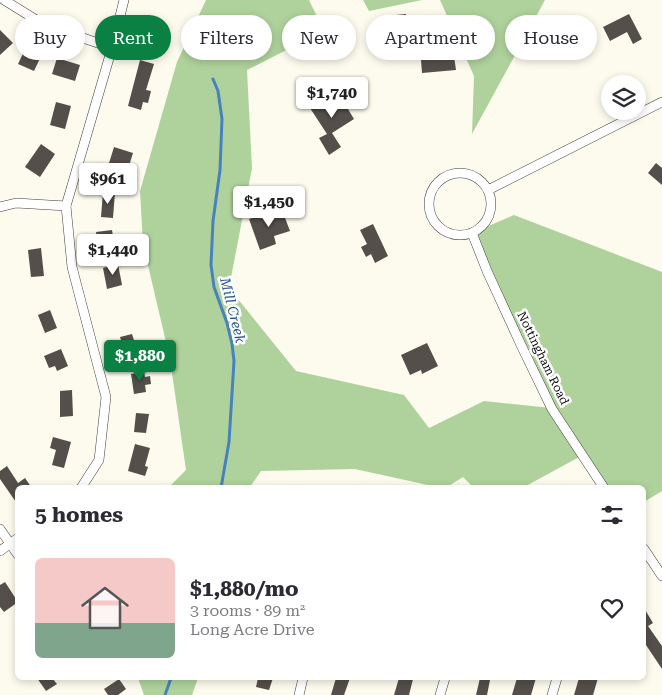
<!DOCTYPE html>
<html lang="en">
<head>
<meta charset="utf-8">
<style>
  :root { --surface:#fff; --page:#f7f7f7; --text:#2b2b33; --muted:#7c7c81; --accent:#0b8043 }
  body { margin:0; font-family:"Roboto Serif",serif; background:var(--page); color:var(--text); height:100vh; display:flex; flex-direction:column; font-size:19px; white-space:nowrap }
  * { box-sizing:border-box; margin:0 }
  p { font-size:16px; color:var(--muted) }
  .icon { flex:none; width:28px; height:28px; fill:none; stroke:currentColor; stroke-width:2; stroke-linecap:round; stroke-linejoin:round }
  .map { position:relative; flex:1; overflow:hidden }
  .sheet { position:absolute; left:15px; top:485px; width:631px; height:195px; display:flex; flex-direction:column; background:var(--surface); border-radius:8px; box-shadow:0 2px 8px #0003 }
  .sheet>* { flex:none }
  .banner { position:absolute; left:15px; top:15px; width:632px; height:45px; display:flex; gap:10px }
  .buttons { position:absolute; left:601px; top:75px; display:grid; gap:10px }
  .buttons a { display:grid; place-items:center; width:45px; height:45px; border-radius:50%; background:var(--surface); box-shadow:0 2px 8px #0003; font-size:25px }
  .price { position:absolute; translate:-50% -42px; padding:0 11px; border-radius:5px; background:#fff; color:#222; font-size:16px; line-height:32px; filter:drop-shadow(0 1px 2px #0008) }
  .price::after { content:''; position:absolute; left:50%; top:30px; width:15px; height:11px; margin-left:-8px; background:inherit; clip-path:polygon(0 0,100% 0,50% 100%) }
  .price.selected { background:var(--accent); color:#fff }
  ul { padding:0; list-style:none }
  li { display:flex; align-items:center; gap:15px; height:125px; padding:0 20px }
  li span { display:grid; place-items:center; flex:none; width:140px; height:100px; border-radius:8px; color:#555 }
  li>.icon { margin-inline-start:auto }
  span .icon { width:60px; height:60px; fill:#fffc; stroke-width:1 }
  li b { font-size:21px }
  h2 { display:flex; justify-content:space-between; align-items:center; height:60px; padding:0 20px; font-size:21px }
  .tag { padding:0 18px; border-radius:22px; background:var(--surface); box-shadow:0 2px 8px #0003; font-size:18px; line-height:45px }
  .tag.selected { background:var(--accent); color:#fff }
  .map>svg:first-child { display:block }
  .forest { fill:#afd29c }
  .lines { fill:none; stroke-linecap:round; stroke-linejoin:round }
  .stream { stroke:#4782bd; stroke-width:3 }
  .building { fill:#544f4a }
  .minor-casing { stroke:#3f3f3f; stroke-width:10 }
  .minor { stroke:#fff; stroke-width:9 }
  .labels { text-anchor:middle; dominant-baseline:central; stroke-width:5; stroke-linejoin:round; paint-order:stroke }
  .street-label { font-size:12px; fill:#0c0c0c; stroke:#fff }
  .water-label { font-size:14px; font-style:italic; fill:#24568f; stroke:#fff }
</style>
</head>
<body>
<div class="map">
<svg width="662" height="695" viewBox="0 0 662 695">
  <rect width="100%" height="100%" fill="#fdfbee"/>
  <g class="forest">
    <polygon points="206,0 309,0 324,31 247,70 252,168 229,288 296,371 404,395 429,428 484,401 551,408 472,233 514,215 662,272 662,491 644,502 644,488 604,487 583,455 524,487 473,487 463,477 447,487 437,487 355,469 261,471 250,487 169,487 186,470 170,359 143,244 140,191 177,62"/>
    <polygon points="363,0 422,0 369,11"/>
    <polygon points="440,0 545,0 472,134 474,76"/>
    <polygon points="138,678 198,678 192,695 144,695"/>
  </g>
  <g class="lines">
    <g class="stream">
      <polyline points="213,79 218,91 222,119 220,170 213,221 211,265 214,287 227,323 232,344 234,361 229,442 221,488"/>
      <polyline points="165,695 171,678"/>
    </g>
  </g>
  <g class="building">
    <polygon points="406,14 408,30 399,32 396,15"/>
    <polygon points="629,14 642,39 633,44 627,32 610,41 603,27"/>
    <polygon points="150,18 162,22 154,47 141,43"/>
    <polygon points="0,30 13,43 0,55"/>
    <polygon points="27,45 43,52 34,71 18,64"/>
    <polygon points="433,46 433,51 453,49 456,70 422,73 420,47"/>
    <polygon points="57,58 80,65 75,81 52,74"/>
    <polygon points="140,60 154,64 146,90 151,91 148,103 143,102 141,110 128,106"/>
    <polygon points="337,91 354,119 332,133 341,147 329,155 319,138 327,134 310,108"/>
    <polygon points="56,102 71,106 65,129 50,125"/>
    <polygon points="41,144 55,154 40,177 25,167"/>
    <polygon points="114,147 133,153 128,169 124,167 119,181 105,176"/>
    <polygon points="656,163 662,168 662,185 648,173"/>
    <polygon points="103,192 115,192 113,218 101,217"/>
    <polygon points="282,210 290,231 274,236 276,244 260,250 249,219 266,214 267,216"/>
    <polygon points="373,224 388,256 375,263 371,254 366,257 361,247 367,244 360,230"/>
    <polygon points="112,230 115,249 101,251 100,242 98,243 96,232"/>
    <polygon points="41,248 44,276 31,277 28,250"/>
    <polygon points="118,264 122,285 107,289 103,268"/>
    <polygon points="50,310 57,328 45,333 38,315"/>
    <polygon points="132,334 136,347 124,350 120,337"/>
    <polygon points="427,343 438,366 422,374 421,370 410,375 401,355"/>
    <polygon points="61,349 68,366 57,371 55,366 49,368 44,356"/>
    <polygon points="144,372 145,377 150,376 151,384 145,385 146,392 134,394 131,374"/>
    <polygon points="72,390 73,416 60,417 60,391"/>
    <polygon points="136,413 149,414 146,433 134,432"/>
    <polygon points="53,437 71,442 64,468 52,465 56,450 50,448"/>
    <polygon points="135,444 150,448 145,466 148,467 145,476 128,471"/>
    <polygon points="7,466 18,483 25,478 32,488 18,488 18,505 0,479 0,471"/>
    <polygon points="5,582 18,602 4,612 0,607 0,585"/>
    <polygon points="644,608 653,623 648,626 662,646 662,669 644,642"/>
    <polygon points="37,678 52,678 57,684 46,691"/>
    <polygon points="258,678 273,678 269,690 256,687"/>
    <polygon points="336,678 350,678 344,695 331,695"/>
    <polygon points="399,678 407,678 413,679 409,695 394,695"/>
    <polygon points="480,678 490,680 487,695 476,695"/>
    <polygon points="517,678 536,678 531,695 512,695"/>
    <polygon points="579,678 598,678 593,695 574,695"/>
    <polygon points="119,679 126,689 118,695 108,695 104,689"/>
  </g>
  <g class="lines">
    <g class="minor-casing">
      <g id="minor">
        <polyline points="4,0 43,24 112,48"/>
        <circle cx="460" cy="204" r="31"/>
        <polyline points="488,190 662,102"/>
        <polyline points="0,207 16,203 66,206"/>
        <polyline points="472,233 487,271 521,345 552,409 604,488"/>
        <polyline points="81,488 99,460 106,397 72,267 66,206 112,48 124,0"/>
        <polyline points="0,529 18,555"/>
        <polyline points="644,549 662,576"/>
        <polyline points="0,551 18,538"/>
        <polyline points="299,695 303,678"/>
        <polyline points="440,695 445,678"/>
        <polyline points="552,695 557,678"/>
      </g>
    </g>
    <use href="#minor" class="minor"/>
  </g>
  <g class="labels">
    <g class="street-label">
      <text transform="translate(543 358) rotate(64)">Nottingham Road</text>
    </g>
    <g class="water-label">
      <text transform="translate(233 310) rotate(76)">Mill Creek</text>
    </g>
  </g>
</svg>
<div class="buttons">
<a><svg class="icon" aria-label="layers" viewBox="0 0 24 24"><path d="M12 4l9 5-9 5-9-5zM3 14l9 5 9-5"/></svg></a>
</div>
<b class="price" style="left:332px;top:119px">$1,740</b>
<b class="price" style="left:108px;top:205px">$961</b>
<b class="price" style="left:269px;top:228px">$1,450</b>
<b class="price" style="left:113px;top:276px">$1,440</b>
<b class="price selected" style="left:140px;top:382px">$1,880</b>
<div class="banner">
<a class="tag">Buy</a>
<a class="tag selected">Rent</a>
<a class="tag">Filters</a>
<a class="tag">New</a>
<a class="tag">Apartment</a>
<a class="tag">House</a>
</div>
<section class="sheet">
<h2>5 homes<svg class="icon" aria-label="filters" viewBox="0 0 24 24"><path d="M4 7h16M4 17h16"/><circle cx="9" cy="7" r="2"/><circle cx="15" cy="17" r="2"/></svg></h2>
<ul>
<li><span style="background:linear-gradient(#f6c9c9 65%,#7fa58c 0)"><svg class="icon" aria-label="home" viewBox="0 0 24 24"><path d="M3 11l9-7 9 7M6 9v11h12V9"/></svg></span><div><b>$1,880/mo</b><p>3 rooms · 89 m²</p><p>Long Acre Drive</p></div><svg class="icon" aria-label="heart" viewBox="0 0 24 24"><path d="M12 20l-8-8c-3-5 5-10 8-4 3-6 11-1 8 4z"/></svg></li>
</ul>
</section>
</div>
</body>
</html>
